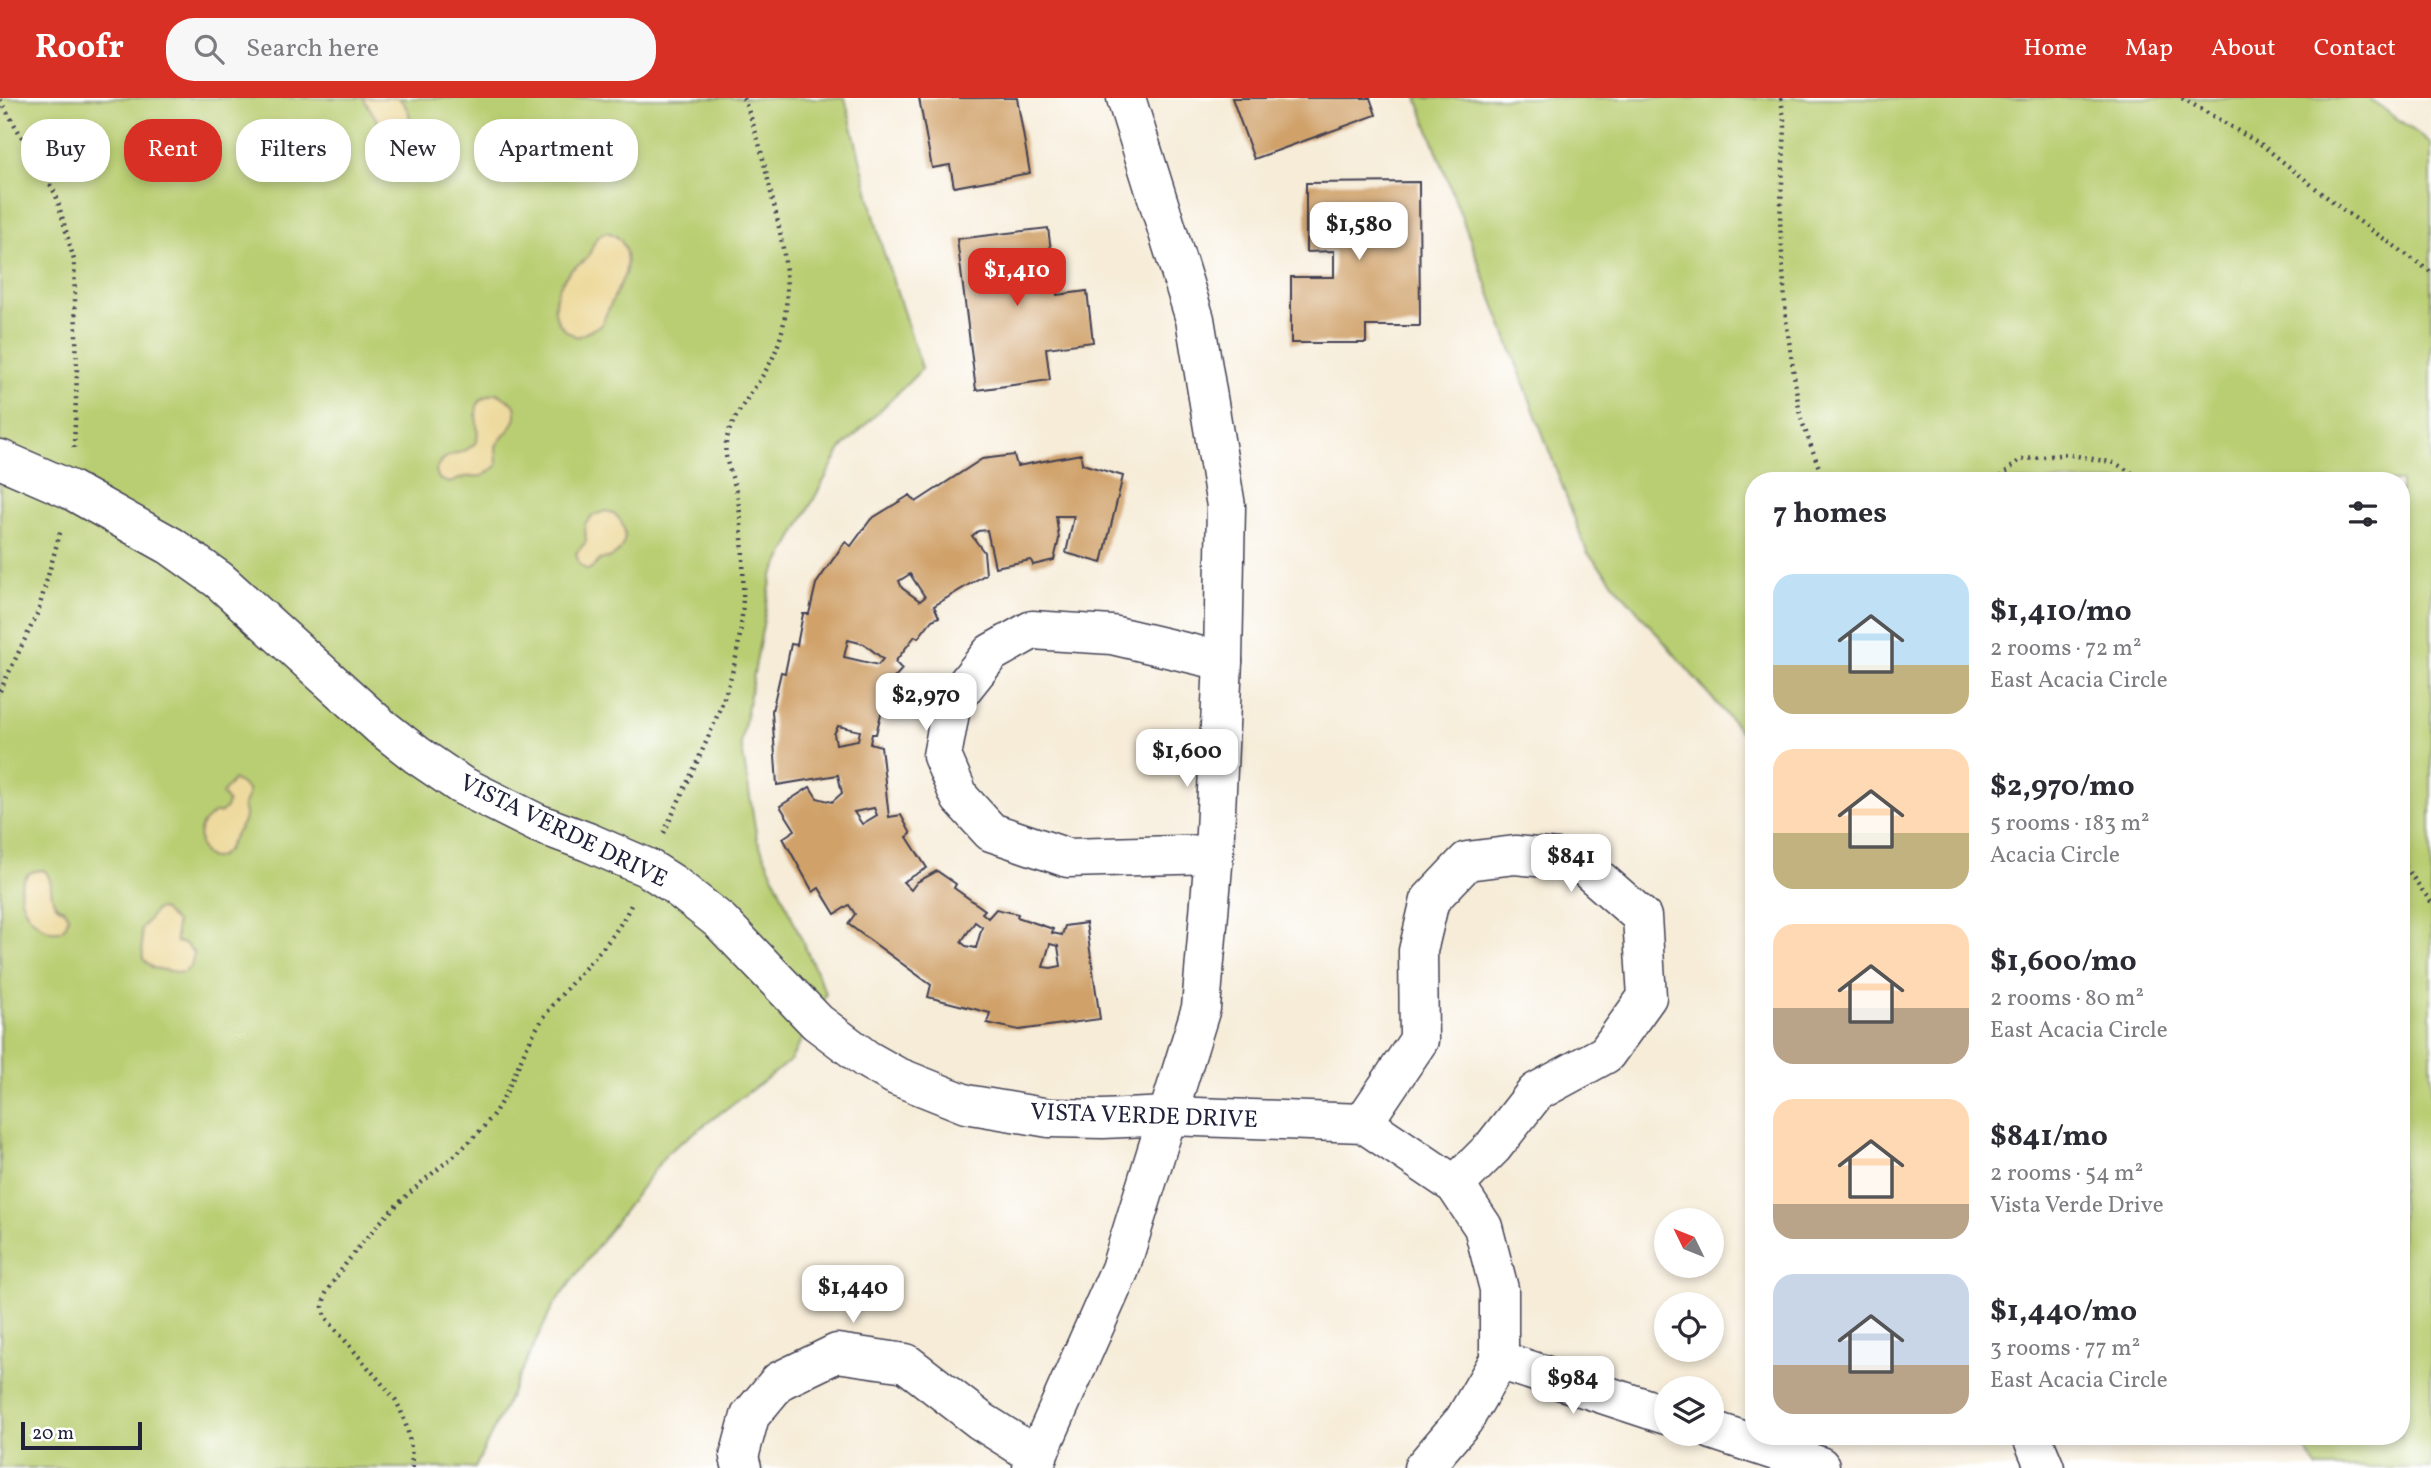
<!DOCTYPE html>
<html lang="en">
<head>
<meta charset="utf-8">
<style>
  :root { --surface:#fff; --page:#f7f7f7; --text:#2b2b33; --muted:#7c7c81; --accent:#d93025 }
  body { margin:0; font-family:Vollkorn,serif; background:var(--page); color:var(--text); height:100vh; display:flex; flex-direction:column; font-size:26px; white-space:nowrap }
  * { box-sizing:border-box; margin:0 }
  p { font-size:23px; color:var(--muted) }
  .icon { flex:none; width:38px; height:38px; fill:none; stroke:currentColor; stroke-width:2; stroke-linecap:round; stroke-linejoin:round }
  .map { position:relative; flex:1; overflow:hidden }
  .drawer { position:absolute; left:1745px; top:374px; width:665px; height:973px; display:flex; flex-direction:column; background:var(--surface); border-radius:28px; box-shadow:0 4px 10px #0003 }
  .drawer>* { flex:none }
  .hud { position:absolute; left:21px; top:21px; width:665px; height:63px; display:flex; gap:14px }
  .needle { width:46px; rotate:313deg }
  .fabs { position:absolute; left:1654px; top:1110px; display:grid; gap:14px }
  .fabs a { display:grid; place-items:center; width:70px; height:70px; border-radius:50%; background:var(--surface); box-shadow:0 4px 10px #0003; font-size:35px }
  .scale { position:absolute; left:21px; bottom:18px; width:121px; box-sizing:border-box; padding-left:7px; border:4px solid #22223b; border-top:0; font-size:19px; line-height:24px; white-space:nowrap; color:#22223b; -webkit-text-stroke:5px #fff; paint-order:stroke }
  .price { position:absolute; translate:-50% -60px; padding:0 16px; border-radius:14px; background:#fff; color:#222; font-size:23px; line-height:46px; filter:drop-shadow(0 2px 4px #0008) }
  .price::after { content:''; position:absolute; left:50%; top:42px; width:21px; height:16px; margin-left:-10px; background:inherit; clip-path:polygon(0 0,100% 0,50% 100%) }
  .price.active { background:var(--accent); color:#fff }
  ul { padding:0; list-style:none }
  li { display:flex; align-items:center; gap:21px; height:175px; padding:0 28px }
  li span { display:grid; place-items:center; flex:none; width:196px; height:140px; border-radius:21px; color:#555 }
  li>.icon { margin-inline-start:auto }
  span .icon { width:84px; height:84px; fill:#fffc; stroke-width:1 }
  li b { font-size:30px }
  h2 { display:flex; justify-content:space-between; align-items:center; height:84px; padding:0 28px; font-size:30px }
  .chip { padding:0 24px; border-radius:28px; background:var(--surface); box-shadow:0 4px 10px #0003; font-size:24px; line-height:63px }
  .chip.active { background:var(--accent); color:#fff }
  header { display:flex; align-items:center; gap:42px; box-sizing:border-box; height:98px; padding:0 35px; background:var(--accent); color:#fff }
  header strong { font-size:33px }
  nav { display:flex; gap:38px; margin-inline-start:auto; font-size:24px }
  .search { width:490px; height:63px; background:var(--page); display:flex; align-items:center; gap:18px; box-sizing:border-box; padding:0 24px; border-radius:28px; color:var(--muted); font-size:26px }
  .map>svg:first-child { display:block }
  .green { fill:#b9ce72; stroke:#6e7856; stroke-width:2 }
  .sand { fill:#eeda9e; stroke:#887e6c; stroke-width:2 }
  .building { fill:#d0a26b; fill-rule:evenodd }
  .lines { fill:none; stroke-linecap:round; stroke-linejoin:round }
  .minor-casing { stroke:#424053; stroke-width:41 }
  .path { stroke:#424053; stroke-width:4.5; stroke-dasharray:2 5; stroke-linecap:butt }
  .minor { stroke:#fff; stroke-width:38 }
  .labels { text-anchor:middle; dominant-baseline:central; stroke-width:7; stroke-linejoin:round; paint-order:stroke }
  .street-label { font-size:24px; fill:#22223b; stroke:#fff }
</style>
</head>
<body>
<header>
<strong>Roofr</strong>
<div class="search"><svg class="icon" aria-label="search" viewBox="0 0 24 24"><circle cx="10" cy="10" r="6"/><path d="M15 15l6 6"/></svg>Search here</div>
<nav><a>Home</a><a>Map</a><a>About</a><a>Contact</a></nav>
</header>
<div class="map">
<svg width="2431" height="1370" viewBox="0 0 2431 1370">
  <rect width="100%" height="100%" fill="#fff"/>
  <filter id="ink" filterUnits="userSpaceOnUse"><feTurbulence type="fractalNoise" baseFrequency=".0143" numOctaves="2"/><feDisplacementMap in="SourceGraphic" scale="14" xChannelSelector="R" yChannelSelector="G"/><feConvolveMatrix kernelMatrix="1 2 1 2 8 2 1 2 1" color-interpolation-filters="sRGB"/></filter>
  <filter id="wash" filterUnits="userSpaceOnUse"><feTurbulence type="fractalNoise" baseFrequency=".00686" numOctaves="4" result="noise"/><feDisplacementMap in="SourceGraphic" scale="28" xChannelSelector="R" yChannelSelector="G"/><feGaussianBlur stdDeviation="1.57" result="paint"/><feColorMatrix in="noise" values="0 0 0 0 0 0 0 0 0 0 0 0 0 0 0 0 0 1.4 0 .05"/><feComposite in="paint" operator="in"/></filter>
  <g filter="url(#wash)">
    <rect width="100%" height="100%" fill="#f6ecd8"/>
    <g class="green">
      <polygon points="0,0 845,0 882,149 922,271 841,351 772,478 741,645 757,741 826,896 790,963 667,1055 553,1208 475,1370 0,1370"/>
      <polygon points="1417,0 2368,0 2431,45 2431,1370 2318,1370 2296,1339 2401,1339 2401,383 1754,383 1753,648 1587,454"/>
    </g>
    <g class="sand">
      <path d="M363,0H399C414,14 416,38 390,36L381,28Z"/>
      <path d="M606,134C626,138 629,158 625,176L601,227L578,239C546,227 551,196 569,174C574,168 582,166 587,160C594,150 592,139 606,134Z"/>
      <path d="M497,295L514,306C522,325 505,333 496,348L497,368L482,378L465,379L449,385L439,381L436,373C441,352 464,360 477,343C481,322 464,302 497,295Z"/>
      <path d="M605,413C613,414 619,418 622,426C628,437 624,453 611,459C607,461 604,460 600,462C595,466 594,470 587,472L579,466L576,455L586,444L585,426L592,418Z"/>
      <path d="M233,682L239,684L248,692V698L243,708C248,722 243,725 235,737C230,744 230,751 223,756C205,770 194,743 202,727C205,722 210,719 214,715H220L226,710L228,704L222,696Z"/>
      <path d="M44,772C57,783 44,806 64,811L68,818C65,856 10,815 22,785C26,775 33,772 44,772Z"/>
      <polygon points="162,811 176,824 176,844 185,846 194,855 191,869 182,875 153,870 143,861 141,831 156,812"/>
    </g>
    <g id="blocks">
      <g class="building">
        <polygon points="919,0 1017,0 1030,75 954,89 950,67 932,70"/>
        <polygon points="1232,0 1370,0 1376,17 1254,61"/>
        <polygon points="1419,84 1420,228 1366,228 1366,245 1291,245 1291,179 1334,179 1334,153 1306,154 1306,85"/>
        <polygon points="1048,130 1057,197 1087,193 1093,244 1046,250 1050,282 976,292 957,141"/>
        <path d="M1081,356L1082,366L1123,378L1102,465L1066,455L1074,418H1056L1059,441L1054,462L1033,467L1031,462L995,469L987,432L978,433L972,438L984,454L986,476L934,508L939,519L932,522L918,540L915,538L895,564L902,571L894,580L889,602L885,600L876,636H872L870,645L881,648L889,719L901,717L911,736L907,739L927,770L903,784L911,792L917,784L937,773L956,786L954,790L985,812L982,815L988,820L996,811L1018,816L1017,819L1053,831L1052,835L1062,837L1065,828L1086,825L1100,921L1019,932L987,925L990,915L928,899L931,887L848,826L855,816L849,807L835,816L819,790L813,794L783,740L795,732L780,708L810,689L817,700L832,704L842,695L838,677L777,687L772,613L781,574L785,575L791,546L797,547L803,516H809L816,486L845,444L851,448L871,421L910,397L916,404L982,361L1014,357L1017,368ZM910,476L925,499L920,503L902,490L899,483ZM848,542L864,546L883,561L878,567L844,559ZM838,628L860,633L858,642L836,646L834,636ZM874,710L877,717L862,726L854,714ZM975,824L982,829L976,850L966,848L961,844ZM1050,846L1058,848L1061,868L1051,870L1043,869Z"/>
      </g>
    </g>
  </g>
  <g filter="url(#ink)">
    <use href="#blocks" fill-opacity="0" stroke="#424053" stroke-width="2"/>
    <g class="lines">
      <g class="minor-casing">
        <g id="minor">
          <polyline points="0,361 69,391 171,448 219,482 380,628 417,657 461,687 537,725 588,744 648,770 673,786 720,823 817,924 866,961 896,978 966,1006 1049,1020 1103,1021 1169,1018 1363,1025 1455,1087 1483,1129 1499,1191 1499,1262 1464,1322 1423,1370"/>
          <polyline points="1214,756 1068,760 991,734 960,700 942,658 952,604 991,555 1032,532 1112,537 1223,563"/>
          <polyline points="1363,1025 1419,942 1418,853 1430,802 1467,763 1515,757 1578,763 1642,819 1647,899 1606,956 1536,994 1493,1049 1455,1087"/>
          <polyline points="1499,1262 1666,1317"/>
          <polyline points="1712,1332 1820,1368"/>
          <polyline points="2032,1339 2045,1370"/>
          <polyline points="742,1370 739,1359 750,1318 779,1283 837,1255 906,1265 981,1323 1038,1359"/>
          <polyline points="1032,1370 1120,1171 1201,910 1214,756 1223,563 1226,408 1195,221 1126,0"/>
        </g>
      </g>
      <g class="path">
        <polyline points="1781,0 1785,29 1780,123 1786,222 1800,318 1822,378 1826,383"/>
        <polyline points="2182,0 2262,47 2339,109 2431,174"/>
        <polyline points="0,2 56,97 74,162 77,275 74,350"/>
        <polyline points="1995,383 2020,362 2066,356 2115,365 2146,383"/>
        <polyline points="0,593 38,514 61,431"/>
        <path d="M664,735C686,685 717,628 732,575C743,537 744,497 743,459C742,438 741,417 737,396C734,380 723,362 726,345C730,316 765,282 776,252C797,199 783,144 770,91C763,60 756,29 743,0"/>
        <polyline points="2401,763 2431,804"/>
        <path d="M412,1370C412,1345 407,1323 395,1301L325,1219L323,1209L325,1197C345,1163 374,1129 402,1102C426,1079 454,1060 478,1035C511,1001 516,962 540,925C567,883 610,852 631,807"/>
      </g>
      <use href="#minor" class="minor"/>
    </g>
  </g>
  <g class="labels">
    <g class="street-label">
      <text transform="translate(563 734) rotate(26)">VISTA VERDE DRIVE</text>
      <text transform="translate(1144 1019) rotate(2)">VISTA VERDE DRIVE</text>
    </g>
  </g>
</svg>
<div class="fabs">
<a><svg class="needle" viewBox="-14 -14 28 28"><path d="M0-13l5 13h-10z" fill="#e53935"/><path d="M0 13l5-13h-10z" fill="#7c7c81"/></svg></a>
<a><svg class="icon" aria-label="locate" viewBox="0 0 24 24"><circle cx="12" cy="12" r="6"/><path d="M12 2v4M12 18v4M2 12h4M18 12h4"/></svg></a>
<a><svg class="icon" aria-label="layers" viewBox="0 0 24 24"><path d="M12 4l9 5-9 5-9-5zM3 14l9 5 9-5"/></svg></a>
</div>
<div class="scale">20 m</div>
<b class="price" style="left:1359px;top:164px">$1,580</b>
<b class="price active" style="left:1017px;top:210px">$1,410</b>
<b class="price" style="left:926px;top:635px">$2,970</b>
<b class="price" style="left:1187px;top:691px">$1,600</b>
<b class="price" style="left:1571px;top:796px">$841</b>
<b class="price" style="left:853px;top:1227px">$1,440</b>
<b class="price" style="left:1573px;top:1318px">$984</b>
<div class="hud">
<a class="chip">Buy</a>
<a class="chip active">Rent</a>
<a class="chip">Filters</a>
<a class="chip">New</a>
<a class="chip">Apartment</a>
</div>
<section class="drawer">
<h2>7 homes<svg class="icon" aria-label="filters" viewBox="0 0 24 24"><path d="M4 7h16M4 17h16"/><circle cx="9" cy="7" r="2"/><circle cx="15" cy="17" r="2"/></svg></h2>
<ul>
<li><span style="background:linear-gradient(#bfe0f5 65%,#c2b280 0)"><svg class="icon" aria-label="home" viewBox="0 0 24 24"><path d="M3 11l9-7 9 7M6 9v11h12V9"/></svg></span><div><b>$1,410/mo</b><p>2 rooms · 72 m²</p><p>East Acacia Circle</p></div></li>
<li><span style="background:linear-gradient(#ffd9b3 60%,#c2b280 0)"><svg class="icon" aria-label="home" viewBox="0 0 24 24"><path d="M3 11l9-7 9 7M6 9v11h12V9"/></svg></span><div><b>$2,970/mo</b><p>5 rooms · 183 m²</p><p>Acacia Circle</p></div></li>
<li><span style="background:linear-gradient(#ffd9b3 60%,#b9a48a 0)"><svg class="icon" aria-label="home" viewBox="0 0 24 24"><path d="M3 11l9-7 9 7M6 9v11h12V9"/></svg></span><div><b>$1,600/mo</b><p>2 rooms · 80 m²</p><p>East Acacia Circle</p></div></li>
<li><span style="background:linear-gradient(#ffd9b3 75%,#b9a48a 0)"><svg class="icon" aria-label="home" viewBox="0 0 24 24"><path d="M3 11l9-7 9 7M6 9v11h12V9"/></svg></span><div><b>$841/mo</b><p>2 rooms · 54 m²</p><p>Vista Verde Drive</p></div></li>
<li><span style="background:linear-gradient(#c9d6e8 65%,#b9a48a 0)"><svg class="icon" aria-label="home" viewBox="0 0 24 24"><path d="M3 11l9-7 9 7M6 9v11h12V9"/></svg></span><div><b>$1,440/mo</b><p>3 rooms · 77 m²</p><p>East Acacia Circle</p></div></li>
</ul>
</section>
</div>
</body>
</html>
